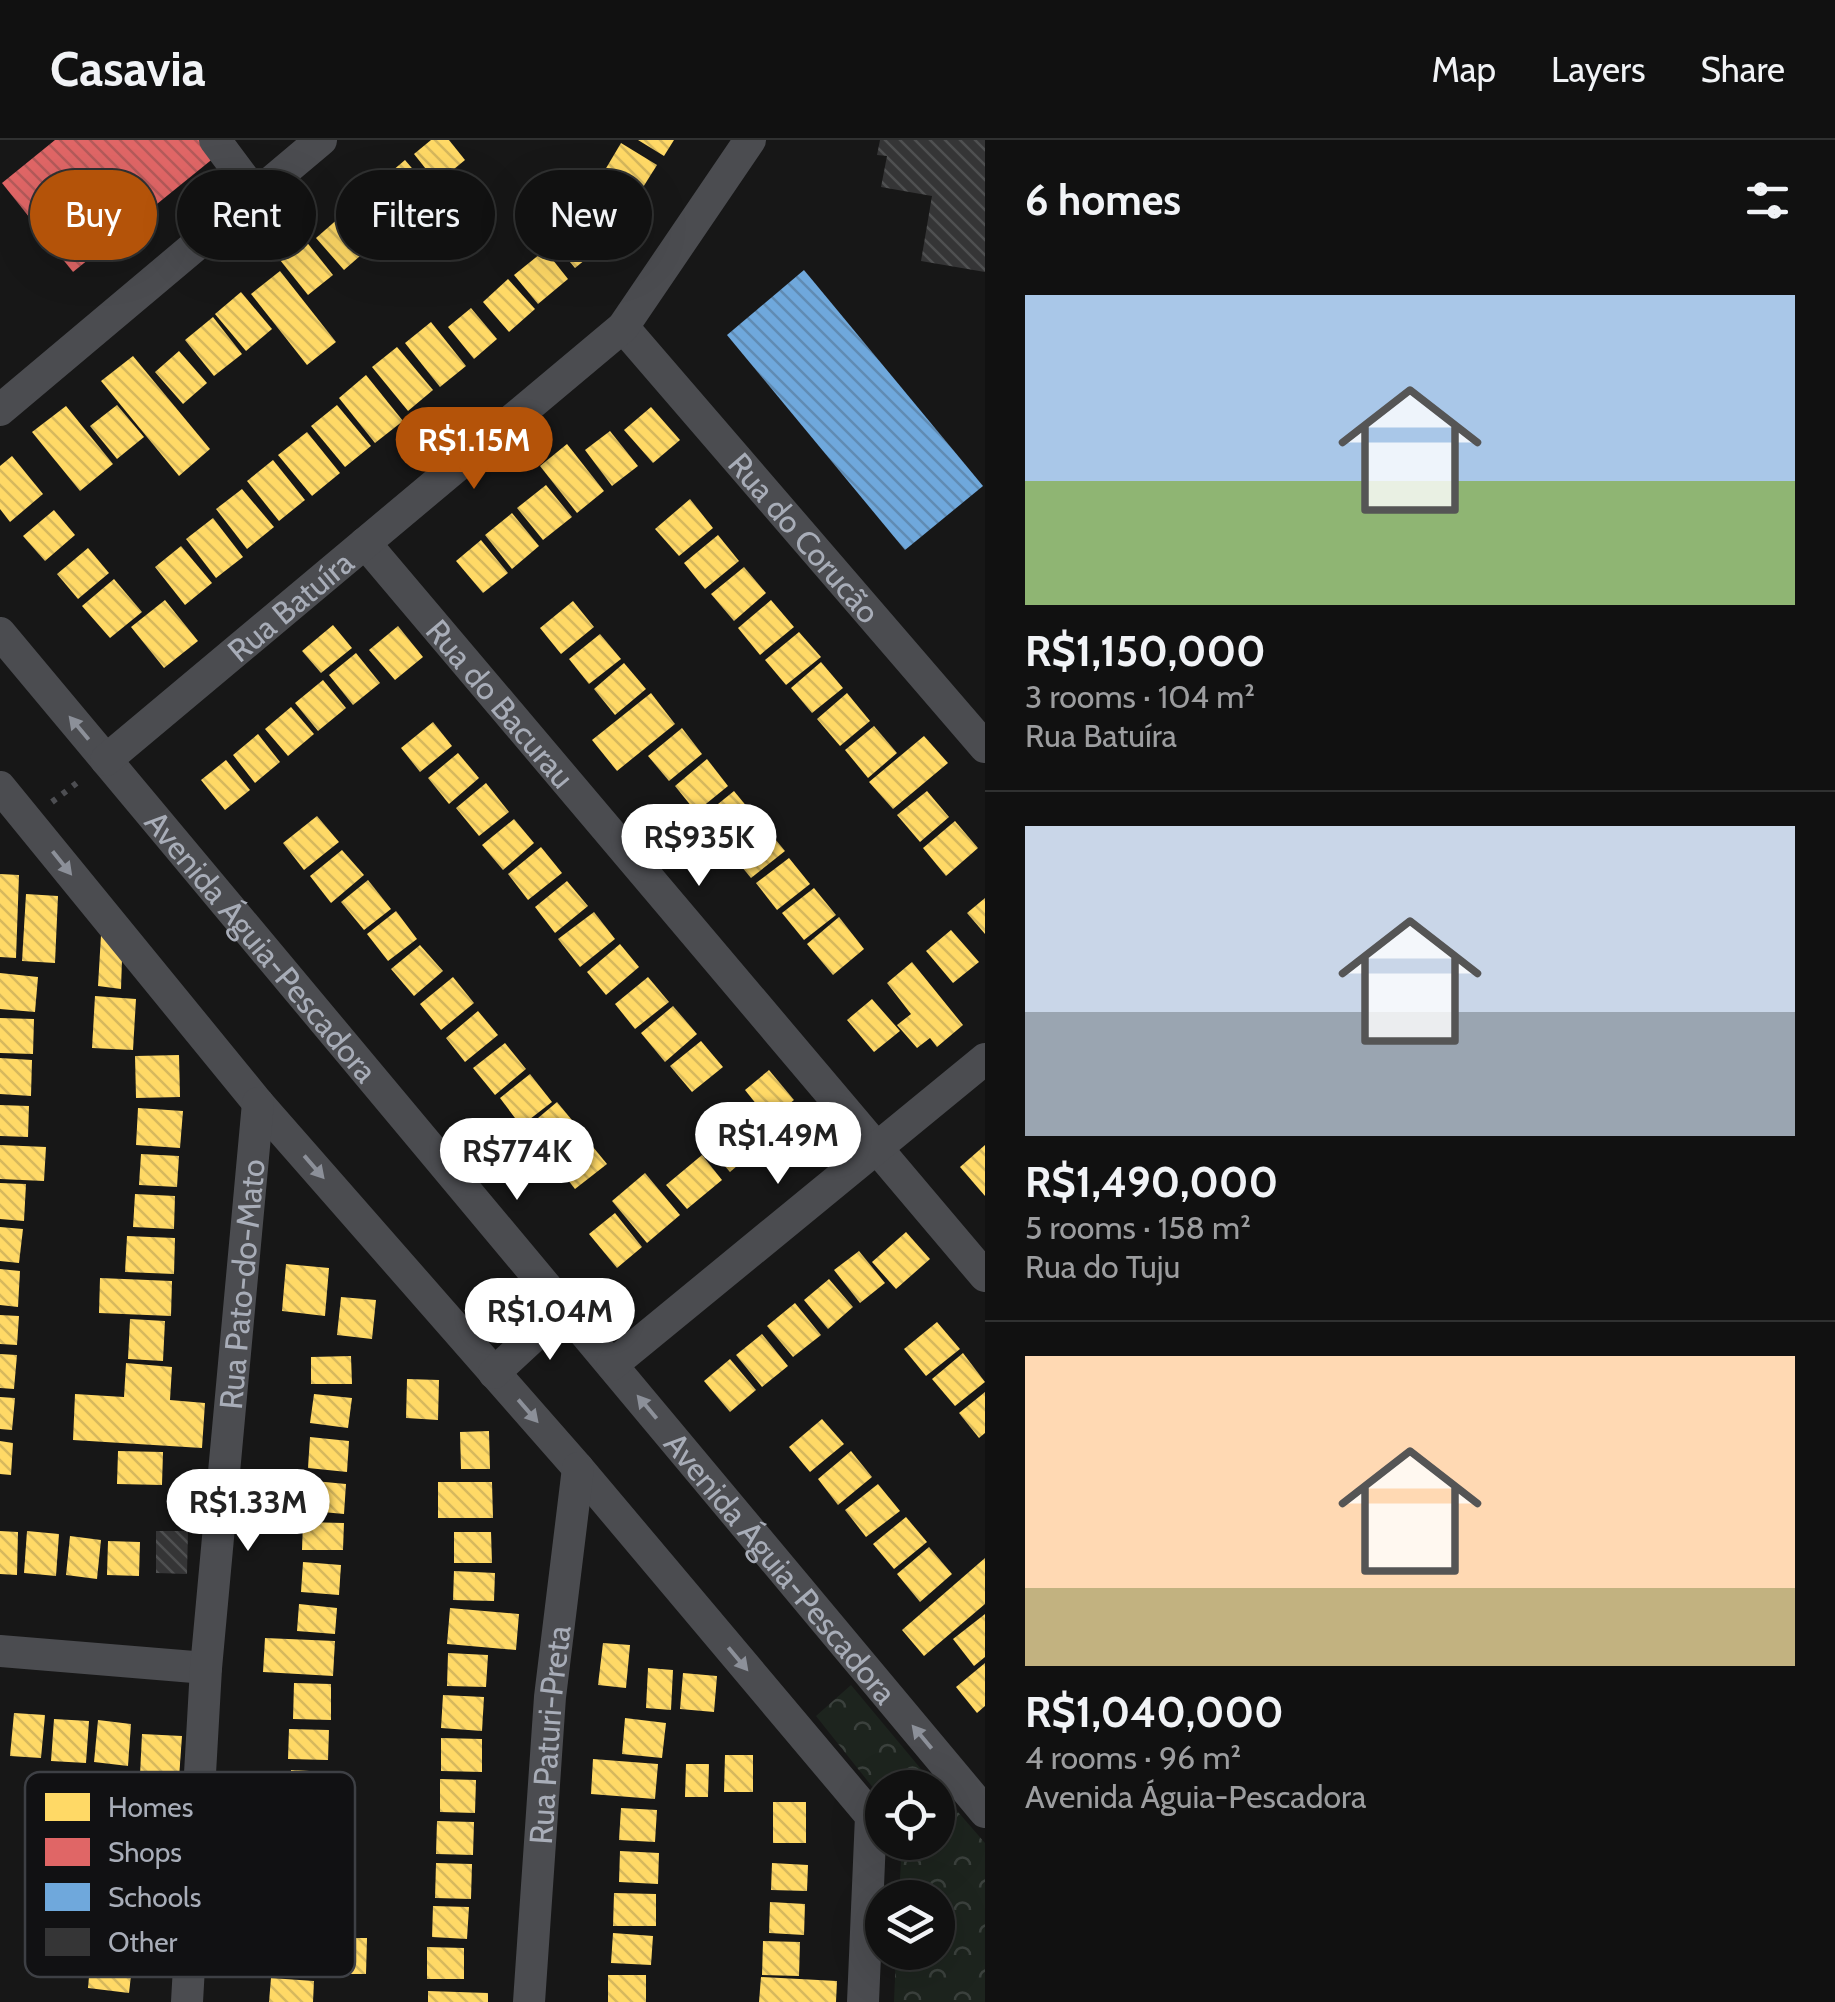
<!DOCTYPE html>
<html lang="en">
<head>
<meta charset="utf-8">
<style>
  :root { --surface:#111; --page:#1a1a1a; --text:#f1f3f6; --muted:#9c9d9f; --line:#303131; --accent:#b45309 }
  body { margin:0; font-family:Cabin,sans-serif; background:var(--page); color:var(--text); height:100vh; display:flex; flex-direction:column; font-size:38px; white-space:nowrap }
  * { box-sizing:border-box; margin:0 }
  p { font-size:32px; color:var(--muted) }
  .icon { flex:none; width:55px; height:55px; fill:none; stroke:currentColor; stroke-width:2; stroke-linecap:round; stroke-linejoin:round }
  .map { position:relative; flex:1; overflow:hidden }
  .panel { display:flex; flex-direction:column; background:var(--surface); width:850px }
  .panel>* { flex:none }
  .top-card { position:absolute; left:30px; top:30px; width:805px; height:90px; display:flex; gap:20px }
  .buttons { position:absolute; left:865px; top:1630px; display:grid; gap:20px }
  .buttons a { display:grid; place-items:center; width:90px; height:90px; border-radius:50%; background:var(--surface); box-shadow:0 10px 40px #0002,0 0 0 2px var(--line); font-size:50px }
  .price { position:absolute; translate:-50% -85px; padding:0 22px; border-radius:35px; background:#fff; color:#222; font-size:32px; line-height:65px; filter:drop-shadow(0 2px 5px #0008) }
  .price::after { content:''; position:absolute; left:50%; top:60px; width:30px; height:22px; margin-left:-15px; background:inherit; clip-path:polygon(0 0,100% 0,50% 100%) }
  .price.current { background:var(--accent); color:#fff }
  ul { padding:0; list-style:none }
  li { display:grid; align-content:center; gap:20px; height:530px; padding:0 40px }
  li+li { border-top:2px solid var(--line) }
  li span { display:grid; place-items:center; height:310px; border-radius:0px; color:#555 }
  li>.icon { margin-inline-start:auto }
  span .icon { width:180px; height:180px; fill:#fffc; stroke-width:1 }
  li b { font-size:42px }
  h2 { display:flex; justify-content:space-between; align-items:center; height:120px; padding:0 40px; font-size:42px }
  .chip { padding:0 35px; border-radius:45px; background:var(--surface); box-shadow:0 10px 40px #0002,0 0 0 2px var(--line); font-size:35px; line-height:90px }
  .chip.current { background:var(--accent); color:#fff }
  header { display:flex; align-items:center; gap:60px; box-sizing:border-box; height:140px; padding:0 50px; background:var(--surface); border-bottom:2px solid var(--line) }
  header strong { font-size:48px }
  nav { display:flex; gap:55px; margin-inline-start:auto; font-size:35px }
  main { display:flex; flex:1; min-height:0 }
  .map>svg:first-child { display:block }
  .park { fill:url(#park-crowns) }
  .homes { fill:url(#homes-back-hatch) }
  .shops { fill:url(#shops-back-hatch) }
  .schools { fill:url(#schools-back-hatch) }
  .building { fill:url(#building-back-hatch) }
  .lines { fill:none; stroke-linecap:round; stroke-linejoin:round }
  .path { stroke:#4d4e52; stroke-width:6; stroke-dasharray:5 8; stroke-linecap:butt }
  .minor { stroke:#4b4c50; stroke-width:32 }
  .oneway { fill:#8c9099 }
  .labels { text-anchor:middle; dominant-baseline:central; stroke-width:10; stroke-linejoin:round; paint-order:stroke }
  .street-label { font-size:32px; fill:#a8adb8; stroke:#111113 }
  .key { fill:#111113; stroke:#3e4045; stroke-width:2.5 }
  .key-label { font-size:28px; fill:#a8adb8 }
</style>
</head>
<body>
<header>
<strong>Casavia</strong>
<nav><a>Map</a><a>Layers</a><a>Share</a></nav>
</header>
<main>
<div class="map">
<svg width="985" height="1862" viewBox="0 0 985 1862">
  <defs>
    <pattern id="park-crowns" width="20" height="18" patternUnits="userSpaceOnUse" patternTransform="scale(2.5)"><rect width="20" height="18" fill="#1d241e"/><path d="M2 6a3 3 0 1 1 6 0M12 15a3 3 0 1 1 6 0" fill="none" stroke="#3b413d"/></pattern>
    <pattern id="homes-back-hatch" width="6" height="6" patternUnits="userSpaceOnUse" patternTransform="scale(2.5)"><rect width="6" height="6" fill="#ffd966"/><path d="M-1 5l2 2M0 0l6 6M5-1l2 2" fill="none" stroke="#d6b85d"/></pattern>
    <pattern id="shops-back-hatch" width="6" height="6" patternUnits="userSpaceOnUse" patternTransform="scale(2.5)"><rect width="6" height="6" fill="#e06666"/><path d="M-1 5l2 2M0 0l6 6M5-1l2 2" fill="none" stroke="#b45a5a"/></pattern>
    <pattern id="schools-back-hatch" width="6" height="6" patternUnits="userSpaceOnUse" patternTransform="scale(2.5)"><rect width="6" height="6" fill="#6fa8dc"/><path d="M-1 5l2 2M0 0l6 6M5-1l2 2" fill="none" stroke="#608bb3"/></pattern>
    <pattern id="building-back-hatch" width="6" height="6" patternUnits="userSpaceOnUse" patternTransform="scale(2.5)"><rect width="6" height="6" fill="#353536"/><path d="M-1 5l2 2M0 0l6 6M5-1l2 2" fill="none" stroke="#4f5051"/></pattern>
  </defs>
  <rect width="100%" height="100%" fill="#171717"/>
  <g class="park">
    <polygon points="851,1545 936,1647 882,1648 882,1659 816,1576"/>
    <polygon points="938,1649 985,1703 985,1862 894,1862 896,1813 938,1812 938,1758 899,1757 902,1703 938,1702"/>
  </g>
  <g class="homes">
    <polygon points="431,0 449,0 465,20 437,43 414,14"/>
    <polygon points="638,0 674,0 664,16"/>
    <polygon points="621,3 657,25 640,52 605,30"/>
    <polygon points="405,20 452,75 426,98 378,43"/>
    <polygon points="600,38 637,62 618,92 581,69"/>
    <polygon points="372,49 400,81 375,104 346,72"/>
    <polygon points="582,72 606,103 575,128 550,98"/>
    <polygon points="340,77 368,109 344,130 316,98"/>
    <polygon points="305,100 333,135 308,155 280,120"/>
    <polygon points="545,110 568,139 538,164 514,135"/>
    <polygon points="280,131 336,202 307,225 251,154"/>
    <polygon points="508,139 535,169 509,192 483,162"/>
    <polygon points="241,152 272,189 246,211 215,174"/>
    <polygon points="471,168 497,199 474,219 448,187"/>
    <polygon points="213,177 242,214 214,236 185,200"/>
    <polygon points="431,182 466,226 440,247 405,203"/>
    <polygon points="397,207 433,250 408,271 372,227"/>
    <polygon points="179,211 207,243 183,264 155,232"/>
    <polygon points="133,216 210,309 179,336 101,241"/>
    <polygon points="366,235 403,281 375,303 339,258"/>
    <polygon points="117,265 144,297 117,319 90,286"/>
    <polygon points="337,265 371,306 345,327 311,286"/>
    <polygon points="66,266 113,324 80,351 32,292"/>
    <polygon points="651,267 680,300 653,323 624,290"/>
    <polygon points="610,291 638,326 612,346 585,310"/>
    <polygon points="307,292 340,333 312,356 278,315"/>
    <polygon points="567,304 604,351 577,373 540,326"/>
    <polygon points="12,316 43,354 10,382 0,369 0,326"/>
    <polygon points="273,320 305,360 279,381 247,341"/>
    <polygon points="546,345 572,377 543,400 517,368"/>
    <polygon points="242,349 274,387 247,409 216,369"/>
    <polygon points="690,359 713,388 679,416 655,389"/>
    <polygon points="54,370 75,395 45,421 23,396"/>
    <polygon points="512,373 539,406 512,429 485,395"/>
    <polygon points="213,378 243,417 216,438 186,399"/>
    <polygon points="718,395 739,421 705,449 684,423"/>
    <polygon points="481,400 508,433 483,453 456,421"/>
    <polygon points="181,406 212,443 185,465 155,427"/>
    <polygon points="88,408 109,433 78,459 57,434"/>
    <polygon points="744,427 766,453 734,481 711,454"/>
    <polygon points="114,439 142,472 110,498 82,466"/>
    <polygon points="165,460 198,501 164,528 131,487"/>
    <polygon points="771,460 794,487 760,515 738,488"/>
    <polygon points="573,461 594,487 561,514 540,488"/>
    <polygon points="333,485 352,508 321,533 302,511"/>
    <polygon points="398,486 423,517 395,540 369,510"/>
    <polygon points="799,492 821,517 786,545 765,520"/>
    <polygon points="600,494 621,519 589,544 569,519"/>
    <polygon points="356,513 380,543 353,565 329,535"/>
    <polygon points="821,522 843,548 812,573 791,548"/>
    <polygon points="624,523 646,549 615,575 594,549"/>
    <polygon points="323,540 346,568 318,591 295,563"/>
    <polygon points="651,553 675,584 617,631 592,600"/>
    <polygon points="847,553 870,581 840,606 817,579"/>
    <polygon points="291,567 314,594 288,616 265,589"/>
    <polygon points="433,582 452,606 420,632 401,608"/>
    <polygon points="874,586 897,613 868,638 845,610"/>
    <polygon points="682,588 702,614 669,641 648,616"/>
    <polygon points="258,594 280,622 255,643 233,615"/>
    <polygon points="924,596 948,623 893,669 869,642"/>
    <polygon points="458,613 479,638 449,664 428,638"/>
    <polygon points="707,619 728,646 696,672 675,646"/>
    <polygon points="226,620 250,650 225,670 201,640"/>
    <polygon points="486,643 509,672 479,696 456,668"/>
    <polygon points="734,651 757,679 724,705 702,677"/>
    <polygon points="927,651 949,677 920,702 897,675"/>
    <polygon points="317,676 339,702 304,730 283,703"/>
    <polygon points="514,679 534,703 503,730 482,705"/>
    <polygon points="955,681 978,708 946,736 923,708"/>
    <polygon points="761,682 785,711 751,738 727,709"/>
    <polygon points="541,707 562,733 528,760 508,734"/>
    <polygon points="342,710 364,735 331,763 310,736"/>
    <polygon points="789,718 810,744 777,770 756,743"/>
    <polygon points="0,734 19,735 16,818 0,817"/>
    <polygon points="368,740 391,769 364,790 341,762"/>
    <polygon points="567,741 588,766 555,793 535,767"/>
    <polygon points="814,748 836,775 804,800 782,773"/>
    <polygon points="26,754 58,756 55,823 22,821"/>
    <polygon points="985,758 985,794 967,773"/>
    <polygon points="396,771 417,799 388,821 367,794"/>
    <polygon points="594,772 615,799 580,827 558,799"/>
    <polygon points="839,777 864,809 833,835 807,804"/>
    <polygon points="951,790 979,822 953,843 926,811"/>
    <polygon points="101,795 122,819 121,849 98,846"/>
    <polygon points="620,804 639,827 606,855 587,832"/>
    <polygon points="420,805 443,831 414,856 391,829"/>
    <polygon points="912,822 963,885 937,907 930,898 917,908 897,885 911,874 887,843"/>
    <polygon points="0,833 38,837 35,872 0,869"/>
    <polygon points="453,837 474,863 441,890 420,864"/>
    <polygon points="648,837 669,862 635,889 615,864"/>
    <polygon points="95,856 136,859 133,910 92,908"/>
    <polygon points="872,859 900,891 874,912 847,880"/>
    <polygon points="673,866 697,894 665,922 641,893"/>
    <polygon points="478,871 498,895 465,922 446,898"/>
    <polygon points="0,878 34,879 33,914 0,913"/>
    <polygon points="701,901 723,927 692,952 670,926"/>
    <polygon points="505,903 526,929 495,955 473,928"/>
    <polygon points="179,915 180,957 136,958 135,916"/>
    <polygon points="0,918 32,920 31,956 0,954"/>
    <polygon points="769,930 794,960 769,980 745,950"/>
    <polygon points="530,934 552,962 521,986 500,958"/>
    <polygon points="557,962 581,991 549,1019 525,989"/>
    <polygon points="0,965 29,966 28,997 0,996"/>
    <polygon points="138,968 183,971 180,1008 136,1005"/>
    <polygon points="735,977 760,1006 730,1032 705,1003"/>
    <polygon points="584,996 607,1024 575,1049 553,1021"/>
    <polygon points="0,1005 46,1007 44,1041 0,1039"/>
    <polygon points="985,1005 985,1056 960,1027"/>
    <polygon points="141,1014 179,1016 177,1047 139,1045"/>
    <polygon points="702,1015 722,1040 687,1069 666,1045"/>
    <polygon points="645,1033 680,1075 647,1103 612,1061"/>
    <polygon points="0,1043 26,1044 24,1081 0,1079"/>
    <polygon points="135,1054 175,1056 174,1089 133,1087"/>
    <polygon points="615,1073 642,1107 617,1128 589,1094"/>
    <polygon points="0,1087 23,1089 19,1123 0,1121"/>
    <polygon points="906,1092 930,1119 896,1149 872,1122"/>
    <polygon points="127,1096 175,1098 174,1134 125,1132"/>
    <polygon points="859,1111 885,1143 860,1163 834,1130"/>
    <polygon points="286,1124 329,1128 325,1176 282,1171"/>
    <polygon points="0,1129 20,1131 18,1167 0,1165"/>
    <polygon points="100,1138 172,1141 171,1176 99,1173"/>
    <polygon points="829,1139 853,1167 828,1189 804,1160"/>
    <polygon points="341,1157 376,1160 372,1199 337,1195"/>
    <polygon points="795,1163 821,1195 793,1217 767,1186"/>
    <polygon points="0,1175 19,1176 17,1205 0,1204"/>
    <polygon points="130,1179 165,1181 163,1221 128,1219"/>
    <polygon points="937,1182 960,1209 926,1236 904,1209"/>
    <polygon points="762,1194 788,1226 762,1247 736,1215"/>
    <polygon points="963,1213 985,1242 955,1266 932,1239"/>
    <polygon points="0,1214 17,1215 14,1249 0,1248"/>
    <polygon points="351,1216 352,1244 311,1244 311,1217"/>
    <polygon points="730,1219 756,1250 730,1272 704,1241"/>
    <polygon points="126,1223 172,1227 170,1260 205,1263 202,1308 73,1300 75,1254 124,1257"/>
    <polygon points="407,1239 439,1240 438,1280 406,1278"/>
    <polygon points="985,1252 985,1293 979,1298 959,1273"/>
    <polygon points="314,1254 352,1258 348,1288 310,1283"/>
    <polygon points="0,1257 15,1258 12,1290 0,1289"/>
    <polygon points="822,1279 844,1304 810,1332 789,1307"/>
    <polygon points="489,1291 490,1329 461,1329 460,1292"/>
    <polygon points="310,1297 349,1301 347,1332 308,1328"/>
    <polygon points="0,1301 13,1303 11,1335 0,1334"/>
    <polygon points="118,1311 163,1312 162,1345 117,1344"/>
    <polygon points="851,1311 872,1337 838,1365 818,1339"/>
    <polygon points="304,1340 346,1344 344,1374 301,1370"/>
    <polygon points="438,1342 492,1342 493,1378 438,1378"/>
    <polygon points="878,1344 900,1371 866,1397 845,1370"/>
    <polygon points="906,1377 927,1402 894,1429 873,1404"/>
    <polygon points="303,1382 344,1383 343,1410 302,1410"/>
    <polygon points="0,1391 18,1392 17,1435 0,1434"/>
    <polygon points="27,1391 59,1394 56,1436 24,1433"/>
    <polygon points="454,1392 491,1392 492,1423 454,1423"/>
    <polygon points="70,1396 101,1400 97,1439 66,1435"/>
    <polygon points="108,1401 140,1402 139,1436 107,1435"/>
    <polygon points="929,1407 952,1434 920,1462 897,1434"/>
    <polygon points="985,1418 985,1464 924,1516 902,1490"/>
    <polygon points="303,1422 341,1425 339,1455 301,1452"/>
    <polygon points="454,1431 495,1433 494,1461 453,1460"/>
    <polygon points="299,1464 337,1468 335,1494 297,1491"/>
    <polygon points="450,1468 519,1474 516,1510 447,1504"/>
    <polygon points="985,1474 985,1517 974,1526 953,1499"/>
    <polygon points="265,1498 335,1501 333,1536 263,1532"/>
    <polygon points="603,1503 630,1505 626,1548 598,1545"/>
    <polygon points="448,1513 488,1515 486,1547 447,1546"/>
    <polygon points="985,1523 985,1566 977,1573 956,1547"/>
    <polygon points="648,1528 673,1530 671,1570 646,1568"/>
    <polygon points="683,1533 717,1536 714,1572 680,1569"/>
    <polygon points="294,1543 331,1544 331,1580 293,1579"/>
    <polygon points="443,1555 484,1557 482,1591 441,1588"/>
    <polygon points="14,1573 45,1575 41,1618 10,1616"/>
    <polygon points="625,1578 666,1583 662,1618 622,1614"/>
    <polygon points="54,1579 89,1581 86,1623 51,1621"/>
    <polygon points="98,1580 131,1584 128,1626 94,1622"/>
    <polygon points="289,1589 329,1590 328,1620 288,1619"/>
    <polygon points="142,1594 182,1596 179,1638 140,1635"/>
    <polygon points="441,1598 482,1599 482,1632 441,1631"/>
    <polygon points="725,1615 753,1615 753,1652 724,1652"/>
    <polygon points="593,1619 658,1624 655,1659 591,1654"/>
    <polygon points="686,1624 709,1624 708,1657 685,1657"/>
    <polygon points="291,1630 328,1632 327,1667 290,1666"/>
    <polygon points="440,1639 476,1640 475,1673 440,1672"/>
    <rect x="773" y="1662" width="33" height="41"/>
    <polygon points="621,1668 657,1670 655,1702 619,1700"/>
    <polygon points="437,1681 474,1682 473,1715 436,1714"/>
    <polygon points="620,1711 659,1713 658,1744 619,1742"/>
    <polygon points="436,1723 472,1724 471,1759 435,1758"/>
    <polygon points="772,1723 808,1725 807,1751 771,1750"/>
    <polygon points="614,1753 656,1754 656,1786 613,1786"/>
    <polygon points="770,1762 805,1764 804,1795 769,1793"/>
    <polygon points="433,1766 469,1767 467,1799 432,1797"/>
    <polygon points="613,1793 653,1796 651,1825 611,1823"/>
    <polygon points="333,1798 367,1798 366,1834 333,1834"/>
    <polygon points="763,1801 800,1802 799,1836 762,1835"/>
    <polygon points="427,1807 464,1808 464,1839 427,1839"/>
    <polygon points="91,1814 133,1818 129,1853 88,1848"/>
    <rect x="608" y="1835" width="38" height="27"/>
    <polygon points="761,1837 837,1841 836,1862 759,1862"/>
    <polygon points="271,1838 314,1841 313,1862 269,1862"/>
    <polygon points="428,1851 488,1853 488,1862 428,1862"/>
  </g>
  <polygon class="shops" points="55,0 201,0 215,17 73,132 2,43"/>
  <polygon class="schools" points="804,130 983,346 905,410 727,195"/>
  <g class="building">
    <polygon points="880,0 985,0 985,132 921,121 932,56 881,47 887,16 877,15"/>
    <polygon points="156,1391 188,1391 187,1434 156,1433"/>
  </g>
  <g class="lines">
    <polyline class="path" points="52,662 82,639"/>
    <g class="minor">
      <polyline points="215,0 256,55"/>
      <path id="s1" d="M623,187L985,607"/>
      <polyline points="0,270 321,0"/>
      <path id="s2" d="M365,403L985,1136"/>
      <path id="s3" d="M0,493L985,1672"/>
      <path id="s4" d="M106,620L623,187L750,0"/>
      <polyline points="0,647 258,963 578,1328 871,1676 863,1862"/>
      <polyline points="612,1225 985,919"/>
      <polyline points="494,1233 564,1168"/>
      <polyline points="0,1511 206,1528"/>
      <path id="s5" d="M187,1862L206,1528L258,963"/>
      <path id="s6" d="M529,1862L550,1557L578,1328"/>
    </g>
  </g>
  <defs><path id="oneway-solid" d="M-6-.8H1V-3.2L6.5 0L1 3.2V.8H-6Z" transform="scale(2.5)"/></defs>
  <g class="oneway">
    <use href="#oneway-solid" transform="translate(79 588) rotate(-130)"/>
    <use href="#oneway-solid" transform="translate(62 723) rotate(51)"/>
    <use href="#oneway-solid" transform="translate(314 1027) rotate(49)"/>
    <use href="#oneway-solid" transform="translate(647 1267) rotate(-130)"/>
    <use href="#oneway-solid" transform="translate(528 1271) rotate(49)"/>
    <use href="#oneway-solid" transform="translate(738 1519) rotate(50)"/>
    <use href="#oneway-solid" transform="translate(922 1597) rotate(-130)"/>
  </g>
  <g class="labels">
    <g class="street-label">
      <text stroke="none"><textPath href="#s1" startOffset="278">Rua do Corucão</textPath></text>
      <text stroke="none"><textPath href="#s4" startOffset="240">Rua Batuíra</textPath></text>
      <text stroke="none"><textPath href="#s2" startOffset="210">Rua do Bacurau</textPath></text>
      <text stroke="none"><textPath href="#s3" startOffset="408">Avenida Águia-Pescadora</textPath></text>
      <text stroke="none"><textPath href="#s5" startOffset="720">Rua Pato-do-Mato</textPath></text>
      <text stroke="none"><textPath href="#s3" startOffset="1218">Avenida Águia-Pescadora</textPath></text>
      <text stroke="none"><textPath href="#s6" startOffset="268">Rua Paturi-Preta</textPath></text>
    </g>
  </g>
  <rect x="25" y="1632" width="330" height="205" rx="15" class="key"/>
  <rect x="45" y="1653" width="45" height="28" fill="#ffd966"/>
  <rect x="45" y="1698" width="45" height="28" fill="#e06666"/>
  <rect x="45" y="1743" width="45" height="28" fill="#6fa8dc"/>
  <rect x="45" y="1788" width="45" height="28" fill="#353536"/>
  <g class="key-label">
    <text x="108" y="1677">Homes</text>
    <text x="108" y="1722">Shops</text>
    <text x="108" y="1767">Schools</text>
    <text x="108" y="1812">Other</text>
  </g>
</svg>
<div class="buttons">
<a><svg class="icon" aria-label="locate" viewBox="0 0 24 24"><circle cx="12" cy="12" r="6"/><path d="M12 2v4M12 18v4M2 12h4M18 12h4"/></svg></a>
<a><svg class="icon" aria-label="layers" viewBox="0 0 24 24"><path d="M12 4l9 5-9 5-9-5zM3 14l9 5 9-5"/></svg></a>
</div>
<b class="price current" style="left:474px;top:352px">R$1.15M</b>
<b class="price" style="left:699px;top:749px">R$935K</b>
<b class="price" style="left:778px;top:1047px">R$1.49M</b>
<b class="price" style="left:517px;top:1063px">R$774K</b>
<b class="price" style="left:550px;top:1223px">R$1.04M</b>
<b class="price" style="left:248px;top:1414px">R$1.33M</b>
<div class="top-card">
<a class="chip current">Buy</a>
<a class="chip">Rent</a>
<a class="chip">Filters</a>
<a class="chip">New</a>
</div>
</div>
<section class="panel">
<h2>6 homes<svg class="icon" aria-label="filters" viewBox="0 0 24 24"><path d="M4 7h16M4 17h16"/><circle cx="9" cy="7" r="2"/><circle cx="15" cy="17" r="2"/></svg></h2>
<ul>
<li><span style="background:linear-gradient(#a9c7e8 60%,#8fb573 0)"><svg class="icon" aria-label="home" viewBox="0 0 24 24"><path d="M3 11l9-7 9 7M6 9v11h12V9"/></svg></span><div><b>R$1,150,000</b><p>3 rooms · 104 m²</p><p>Rua Batuíra</p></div></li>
<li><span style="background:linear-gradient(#c9d6e8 60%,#9aa5b1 0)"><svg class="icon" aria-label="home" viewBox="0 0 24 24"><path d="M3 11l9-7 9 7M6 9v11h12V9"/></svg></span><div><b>R$1,490,000</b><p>5 rooms · 158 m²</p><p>Rua do Tuju</p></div></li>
<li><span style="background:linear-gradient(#ffd9b3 75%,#c2b280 0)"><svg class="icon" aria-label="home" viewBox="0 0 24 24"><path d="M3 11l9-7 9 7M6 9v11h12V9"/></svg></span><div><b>R$1,040,000</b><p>4 rooms · 96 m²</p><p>Avenida Águia-Pescadora</p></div></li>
</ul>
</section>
</main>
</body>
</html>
